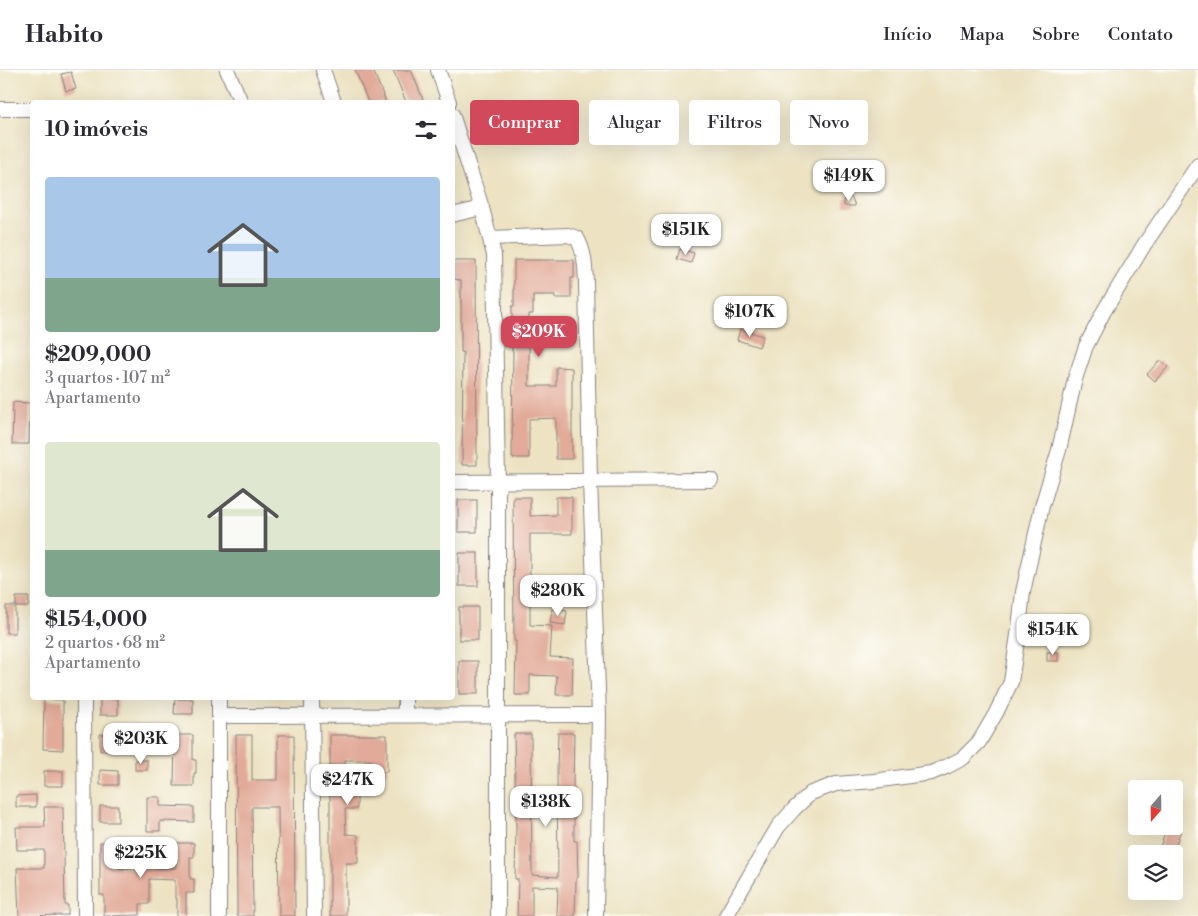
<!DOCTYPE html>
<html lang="pt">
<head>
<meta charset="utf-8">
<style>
  :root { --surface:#fff; --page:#f2f2f3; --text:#2b2b33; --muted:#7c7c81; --line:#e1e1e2; --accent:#d1495b }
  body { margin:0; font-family:"Libre Bodoni",serif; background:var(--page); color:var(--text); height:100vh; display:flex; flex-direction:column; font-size:19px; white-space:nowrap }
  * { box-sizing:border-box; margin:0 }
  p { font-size:16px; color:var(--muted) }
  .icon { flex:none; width:28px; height:28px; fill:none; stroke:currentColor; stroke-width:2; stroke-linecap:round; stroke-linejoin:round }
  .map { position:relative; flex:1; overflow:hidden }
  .sheet { position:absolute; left:30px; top:30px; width:425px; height:600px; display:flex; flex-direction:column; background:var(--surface); border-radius:5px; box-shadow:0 5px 20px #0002 }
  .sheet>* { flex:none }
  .hud { position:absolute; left:470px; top:30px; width:475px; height:45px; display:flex; gap:10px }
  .needle { width:32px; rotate:200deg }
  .controls { position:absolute; left:1128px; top:710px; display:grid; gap:10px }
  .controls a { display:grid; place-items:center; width:55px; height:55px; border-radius:5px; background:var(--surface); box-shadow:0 5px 20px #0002; font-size:25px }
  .price { position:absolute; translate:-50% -42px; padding:0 11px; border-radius:10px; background:#fff; color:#222; font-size:16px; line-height:32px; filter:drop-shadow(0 1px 2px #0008) }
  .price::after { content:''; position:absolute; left:50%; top:30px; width:15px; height:11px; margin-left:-8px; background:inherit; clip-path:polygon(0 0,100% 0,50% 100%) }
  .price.active { background:var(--accent); color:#fff }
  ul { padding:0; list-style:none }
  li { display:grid; align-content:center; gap:10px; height:265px; padding:0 15px }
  li span { display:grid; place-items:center; height:155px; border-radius:5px; color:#555 }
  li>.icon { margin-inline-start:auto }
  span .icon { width:90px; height:90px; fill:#fffc; stroke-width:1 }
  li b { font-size:21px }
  h2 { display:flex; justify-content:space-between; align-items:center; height:60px; padding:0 15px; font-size:21px }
  .pill { padding:0 18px; border-radius:5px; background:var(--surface); box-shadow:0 5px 20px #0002; font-size:18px; line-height:45px }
  .pill.active { background:var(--accent); color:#fff }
  header { display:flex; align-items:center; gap:30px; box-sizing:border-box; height:70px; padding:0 25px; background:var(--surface); border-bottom:1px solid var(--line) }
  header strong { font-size:24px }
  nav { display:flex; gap:28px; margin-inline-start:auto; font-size:18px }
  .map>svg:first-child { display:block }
  .building { fill:#e2aa99 }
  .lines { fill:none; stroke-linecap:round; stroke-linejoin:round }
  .street-casing { stroke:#88827f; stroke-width:16 }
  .street { stroke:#fff; stroke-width:14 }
</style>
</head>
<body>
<header>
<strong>Habito</strong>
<nav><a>Início</a><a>Mapa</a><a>Sobre</a><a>Contato</a></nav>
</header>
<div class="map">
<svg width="1198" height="846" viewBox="0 0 1198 846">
  <rect width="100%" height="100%" fill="#fdfcf7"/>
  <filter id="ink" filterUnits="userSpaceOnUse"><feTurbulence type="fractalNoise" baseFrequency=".02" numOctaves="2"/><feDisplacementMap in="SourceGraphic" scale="10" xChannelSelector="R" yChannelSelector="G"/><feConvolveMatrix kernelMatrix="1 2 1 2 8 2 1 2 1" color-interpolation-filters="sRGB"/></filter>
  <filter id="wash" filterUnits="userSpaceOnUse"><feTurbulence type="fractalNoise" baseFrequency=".0096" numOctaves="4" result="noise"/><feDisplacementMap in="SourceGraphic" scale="20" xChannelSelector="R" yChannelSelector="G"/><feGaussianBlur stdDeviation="1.12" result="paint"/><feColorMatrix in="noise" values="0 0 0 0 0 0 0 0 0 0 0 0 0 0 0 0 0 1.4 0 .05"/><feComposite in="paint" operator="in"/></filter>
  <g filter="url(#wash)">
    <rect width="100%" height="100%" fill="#ede3c3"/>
    <g id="blocks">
      <g class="building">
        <polygon points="355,0 373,0 386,32 368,32"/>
        <polygon points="393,0 411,0 424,32 406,32"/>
        <polygon points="71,2 76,19 66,21 61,4"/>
        <polygon points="846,127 850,127 852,128 855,136 844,136 844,130"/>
        <polygon points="680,179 694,183 691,193 677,189"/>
        <polygon points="514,190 574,190 574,208 571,208 571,228 555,228 555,225 533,225 533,244 529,244 529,316 556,316 556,297 572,298 572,389 556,389 556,348 529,349 529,388 512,388 513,281 512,281 512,236 514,236"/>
        <polygon points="452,191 476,191 477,395 462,395 463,282 461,282 461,210 452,209"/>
        <polygon points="740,259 763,266 759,277 737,270"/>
        <polygon points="1160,290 1168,297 1155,311 1147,304"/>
        <polygon points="13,332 30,333 29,374 12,374"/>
        <polygon points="513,427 530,427 530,446 556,445 556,427 572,427 572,464 530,464 530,555 552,556 550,587 573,588 572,625 556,625 557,606 530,605 530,625 515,625 516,571 514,571"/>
        <rect x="458" y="430" width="19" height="32"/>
        <rect x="459" y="483" width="19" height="33"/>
        <polygon points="16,527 29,527 28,537 16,537"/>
        <rect x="6" y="536" width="9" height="27"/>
        <rect x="459" y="537" width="19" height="33"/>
        <polygon points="552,539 567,541 565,555 550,553"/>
        <rect x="1047" y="582" width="11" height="9"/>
        <rect x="459" y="591" width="19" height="33"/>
        <polygon points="44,629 63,630 63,680 43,679"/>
        <rect x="100" y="629" width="18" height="16"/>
        <polygon points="175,629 193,629 193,644 174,644"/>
        <polygon points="558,663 574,663 573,717 574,717 574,771 577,771 578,808 576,809 575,846 557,846 558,817 532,816 532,846 517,846 518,809 515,809 516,755 514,664 531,664 532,805 558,807 557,701"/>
        <polygon points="100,664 118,665 118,681 100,681"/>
        <polygon points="175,665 193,665 193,690 196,690 196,703 194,703 194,716 174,716"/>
        <polygon points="236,665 252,665 252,710 278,710 278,665 294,665 295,846 279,846 278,737 252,737 253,846 237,846"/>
        <polygon points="330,665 387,665 387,702 371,702 371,690 345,690 345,710 357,710 357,739 345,739 346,764 358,765 358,793 346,793 346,846 330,846"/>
        <rect x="135" y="690" width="12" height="10"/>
        <polygon points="100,700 118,701 118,715 100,715"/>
        <rect x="44" y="701" width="19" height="15"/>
        <polygon points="36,725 36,737 16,737 16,726"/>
        <polygon points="147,727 160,727 160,736 194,737 194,752 160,751 160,761 147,761"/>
        <rect x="100" y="736" width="18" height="16"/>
        <polygon points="44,737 63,737 65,835 68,835 68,845 19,846 17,798 44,798 44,780 17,780 16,757 45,757"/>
        <polygon points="1167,756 1181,760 1173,784 1159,780"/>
        <polygon points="100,772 119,772 119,798 138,798 137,775 148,775 148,798 176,798 176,773 194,773 194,787 190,787 190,809 194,809 194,823 186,823 186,846 177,846 177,828 175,828 175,810 149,809 149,834 140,834 140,845 104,846 104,825 100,825"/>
      </g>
    </g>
  </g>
  <g filter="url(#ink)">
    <use href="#blocks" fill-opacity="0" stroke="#88827f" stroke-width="1"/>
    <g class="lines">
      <g class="street-casing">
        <g id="street">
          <polyline points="227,0 241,32"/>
          <polyline points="323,0 334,32"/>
          <polyline points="438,0 449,32"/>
          <polyline points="0,39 32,39"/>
          <polyline points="452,44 482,138 494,185 498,412 498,846"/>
          <polyline points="452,145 482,138"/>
          <path d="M491,168L568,165L577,168C585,182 585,196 586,212L590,411L599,645L596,846"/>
          <polyline points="452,412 711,410"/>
          <polyline points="84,628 85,846"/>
          <polyline points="312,628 314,846"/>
          <polyline points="405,628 405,645"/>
          <polyline points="219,646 599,645"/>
          <polyline points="219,846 219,628"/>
          <polyline points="726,846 778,757 794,739 811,723 836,714 874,711 931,703 948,696 963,688 979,672 996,643 1011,612 1019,558 1023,522 1042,436 1059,380 1075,309 1086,276 1104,241 1144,175 1198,95"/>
        </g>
      </g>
      <use href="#street" class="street"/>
    </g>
  </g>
</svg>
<div class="controls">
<a><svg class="needle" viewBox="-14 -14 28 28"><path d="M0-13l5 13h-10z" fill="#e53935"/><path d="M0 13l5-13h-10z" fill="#7c7c81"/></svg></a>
<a><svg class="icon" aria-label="layers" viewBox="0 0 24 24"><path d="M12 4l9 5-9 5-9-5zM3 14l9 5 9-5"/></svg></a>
</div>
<b class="price" style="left:849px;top:132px">$149K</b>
<b class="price" style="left:686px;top:186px">$151K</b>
<b class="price" style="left:750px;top:268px">$107K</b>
<b class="price active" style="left:539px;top:288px">$209K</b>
<b class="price" style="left:558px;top:547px">$280K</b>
<b class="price" style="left:1053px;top:586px">$154K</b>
<b class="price" style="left:141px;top:695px">$203K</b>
<b class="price" style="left:348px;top:736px">$247K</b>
<b class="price" style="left:546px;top:758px">$138K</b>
<b class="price" style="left:141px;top:809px">$225K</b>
<div class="hud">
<a class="pill active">Comprar</a>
<a class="pill">Alugar</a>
<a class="pill">Filtros</a>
<a class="pill">Novo</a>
</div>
<section class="sheet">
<h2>10 imóveis<svg class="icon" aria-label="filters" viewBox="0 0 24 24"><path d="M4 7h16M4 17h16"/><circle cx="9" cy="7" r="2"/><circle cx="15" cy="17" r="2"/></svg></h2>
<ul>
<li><span style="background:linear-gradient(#a9c7e8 65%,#7fa58c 0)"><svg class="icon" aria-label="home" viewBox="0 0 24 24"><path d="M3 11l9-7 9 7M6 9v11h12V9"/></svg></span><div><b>$209,000</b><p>3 quartos · 107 m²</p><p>Apartamento</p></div></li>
<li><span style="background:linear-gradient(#dfe7d0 70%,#7fa58c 0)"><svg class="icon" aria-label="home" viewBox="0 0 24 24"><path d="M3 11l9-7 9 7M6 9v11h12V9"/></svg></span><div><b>$154,000</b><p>2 quartos · 68 m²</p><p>Apartamento</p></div></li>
</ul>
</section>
</div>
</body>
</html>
